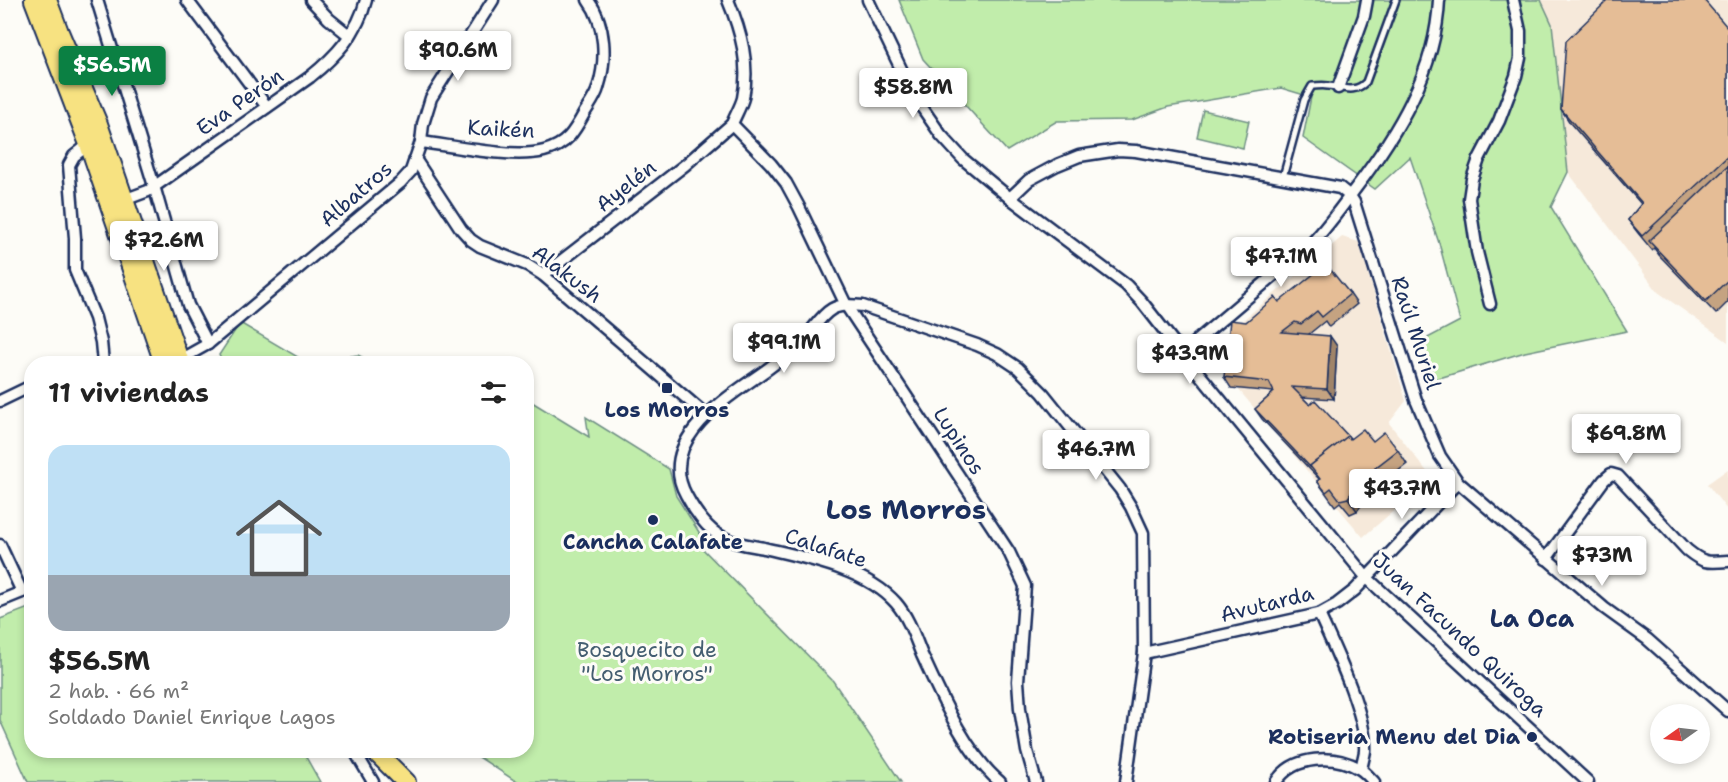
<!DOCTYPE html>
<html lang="es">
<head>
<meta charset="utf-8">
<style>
  :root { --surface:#fff; --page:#f2f2f2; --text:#222; --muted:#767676; --accent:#0b8043 }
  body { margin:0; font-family:"Shantell Sans",sans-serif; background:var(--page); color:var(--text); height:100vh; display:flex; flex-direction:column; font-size:22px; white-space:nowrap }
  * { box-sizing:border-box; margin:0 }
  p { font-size:20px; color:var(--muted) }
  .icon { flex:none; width:33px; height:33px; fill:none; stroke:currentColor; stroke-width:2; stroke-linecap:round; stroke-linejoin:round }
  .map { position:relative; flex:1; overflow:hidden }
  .sheet { position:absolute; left:24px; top:356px; width:510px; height:402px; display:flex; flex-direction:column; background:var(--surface); border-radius:24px; box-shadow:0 3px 9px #0003 }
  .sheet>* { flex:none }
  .needle { width:39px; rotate:256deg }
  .tools { position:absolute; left:1650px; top:704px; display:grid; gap:12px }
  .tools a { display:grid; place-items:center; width:60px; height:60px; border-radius:50%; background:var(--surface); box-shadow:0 3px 9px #0003; font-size:30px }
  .price { position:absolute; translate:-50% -51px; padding:0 14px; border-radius:6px; background:#fff; color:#222; font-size:20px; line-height:39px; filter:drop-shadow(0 2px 3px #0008) }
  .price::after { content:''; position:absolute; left:50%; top:36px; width:18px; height:14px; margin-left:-9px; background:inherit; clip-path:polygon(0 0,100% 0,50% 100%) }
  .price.selected { background:var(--accent); color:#fff }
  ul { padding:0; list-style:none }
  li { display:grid; align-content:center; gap:12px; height:318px; padding:0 24px }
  li span { display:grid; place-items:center; height:186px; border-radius:18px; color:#555 }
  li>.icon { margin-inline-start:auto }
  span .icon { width:108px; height:108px; fill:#fffc; stroke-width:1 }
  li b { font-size:26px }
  h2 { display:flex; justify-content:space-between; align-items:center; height:72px; padding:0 24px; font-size:26px }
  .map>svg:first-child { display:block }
  .built { fill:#f6e9da }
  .green { fill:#c1edab; stroke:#6e8e84; stroke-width:1.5 }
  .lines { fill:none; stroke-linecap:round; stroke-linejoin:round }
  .service-casing { stroke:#1b2f5e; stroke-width:10 }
  .minor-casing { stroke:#1b2f5e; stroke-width:15 }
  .trunk-casing { stroke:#1b2f5e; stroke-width:22 }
  .service { stroke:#fdfcf7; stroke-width:5 }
  .minor { stroke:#fdfcf7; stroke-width:10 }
  .trunk { stroke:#f7e281; stroke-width:18 }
  .wall { fill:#c5a381; stroke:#1b2f5e; stroke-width:1.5 }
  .shaded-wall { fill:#a08469; stroke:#1b2f5e; stroke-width:1.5 }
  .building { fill:#e5bd96; stroke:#1b2f5e; stroke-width:1.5 }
  .poi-dot { fill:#1b2f5e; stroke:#fdfcf7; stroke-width:2 }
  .labels { text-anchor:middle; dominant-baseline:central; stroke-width:6; stroke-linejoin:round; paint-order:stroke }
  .street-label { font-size:21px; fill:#1b2f5e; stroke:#fdfcf7 }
  .poi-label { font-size:21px; font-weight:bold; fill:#1b2f5e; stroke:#fdfcf7 }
  .park-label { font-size:21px; fill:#445e71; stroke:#fdfcf7 }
  .quarter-label { font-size:24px; font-weight:bold; fill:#1b2f5e; stroke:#fdfcf7 }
  .district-label { font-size:27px; font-weight:bold; fill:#1b2f5e; stroke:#fdfcf7 }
</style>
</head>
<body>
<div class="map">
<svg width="1728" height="782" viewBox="0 0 1728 782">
  <rect width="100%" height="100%" fill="#fdfcf7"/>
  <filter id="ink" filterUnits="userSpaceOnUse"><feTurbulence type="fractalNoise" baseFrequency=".0167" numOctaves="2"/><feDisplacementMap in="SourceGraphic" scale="12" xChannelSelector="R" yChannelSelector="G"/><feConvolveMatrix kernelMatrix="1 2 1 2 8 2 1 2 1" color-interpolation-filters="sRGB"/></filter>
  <g filter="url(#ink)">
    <g class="built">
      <polygon points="1541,0 1728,0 1728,342 1658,292 1568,172 1552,24"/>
      <polygon points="1342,237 1359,242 1406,401 1389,423 1432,478 1363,537 1206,351"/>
      <polygon points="1728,469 1728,511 1707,484"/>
    </g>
    <g class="green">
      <polygon points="899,0 1541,0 1552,24 1568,172 1551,207 1627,331 1525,352 1436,379 1418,343 1460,321 1439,243 1410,157 1375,189 1303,138 1311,97 1281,88 1168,107 1132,120 1057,121 1007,151 923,59"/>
      <polygon points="1203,110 1249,121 1243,148 1197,137"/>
      <polygon points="240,323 306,362 358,355 373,363 223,363 219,355"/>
      <polygon points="527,399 589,437 586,417 669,469 676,496 704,540 695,541 833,681 901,782 517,782 468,750 526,750"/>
      <polygon points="31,607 32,750 302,750 320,782 28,782 0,720 0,619"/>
    </g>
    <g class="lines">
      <g class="service-casing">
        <path id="service" d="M1283,177L1304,100L1312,86C1317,86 1323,85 1328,86C1343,87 1354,94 1366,82L1396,0"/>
      </g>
      <g class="minor-casing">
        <g id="minor">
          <polyline points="97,0 154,186 188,305 208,344"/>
          <polyline points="187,0 267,107"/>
          <polyline points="311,0 329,19 350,36"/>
          <path d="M728,0C741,31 750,64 743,98C741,106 735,116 732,124L771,164L786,183L799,207L846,305L1009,552L1025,586L1018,681L1020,709L1027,751L1036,782"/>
          <polyline points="868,0 902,71 921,106 941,135 963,159 1010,198 1126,285 1142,302 1182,353 1366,577 1588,782"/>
          <polyline points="1338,88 1364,16 1367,0"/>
          <path d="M421,142C454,146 513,159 544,151C567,145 574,132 585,112C590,104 596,96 598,88C607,60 606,24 588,0"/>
          <polyline points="89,144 74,156 69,165 75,238 75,270 95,318 101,342 103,363"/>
          <polyline points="415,159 461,229 471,240 480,246 527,265 543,275 706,415"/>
          <polyline points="1010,198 1029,180 1057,165 1079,156 1118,150 1136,151 1340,188 1350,196 1354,202 1416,400 1440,456 1458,482 1604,608 1647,639 1728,711"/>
          <path d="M121,201L148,191L310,77C335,57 358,33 366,0"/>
          <polyline points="543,275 685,165 732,124"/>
          <polyline points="1490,304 1477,252 1469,199 1472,179 1479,159 1499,121 1516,76 1520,58 1520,31 1513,0"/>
          <path d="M1182,353L1312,243C1328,226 1341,208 1355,189C1397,134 1436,71 1439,0"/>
          <polyline points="174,363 208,344 400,183 411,171 421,142 423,124 431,98 493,0"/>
          <polyline points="0,401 27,388 32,388"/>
          <polyline points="0,545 22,592"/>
          <path d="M1546,559L1604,480L1611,474L1618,476L1687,550C1703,563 1707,563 1728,561"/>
          <polyline points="0,601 32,588"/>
          <path d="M1319,614C1334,647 1367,715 1365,751C1364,757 1362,764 1361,769"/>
          <polyline points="1144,653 1319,614 1337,604 1355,590 1458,482"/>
          <polyline points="354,750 373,782"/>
          <path d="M1000,782C965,753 941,696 922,655C915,638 909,618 896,603C866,569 806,558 764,548C747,545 726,542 713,531C701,521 693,508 686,495C655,438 731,396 769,368C781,359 793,350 804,339C813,330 820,316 832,309C841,304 853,305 863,306L977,345L997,354L1018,368L1043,393L1120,489L1131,507L1143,533L1144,653L1126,782"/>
          <path d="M1276,782C1293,755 1335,754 1360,769C1365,772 1370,778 1374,782"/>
        </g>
      </g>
      <g class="trunk-casing">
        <g id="trunk">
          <polyline points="34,0 89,144 164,363"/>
          <polyline points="47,0 59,32 98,124 180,363"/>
          <polyline points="374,750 406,782"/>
        </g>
      </g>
      <use href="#service" class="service"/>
      <use href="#minor" class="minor"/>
      <use href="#trunk" class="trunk"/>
    </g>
    <g class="wall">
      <polygon points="1728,28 1728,302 1716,314 1659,255 1654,248 1652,250 1638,233 1628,220 1641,204 1570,123 1561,109"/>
      <polygon points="1350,294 1357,304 1329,327 1325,321 1309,334 1337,346 1334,399 1302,397 1310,405 1348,436 1351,439 1373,441 1398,450 1407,464 1384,482 1388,486 1380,493 1379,497 1374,500 1371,498 1362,504 1357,511 1350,514 1340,502 1335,506 1317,481 1320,479 1318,478 1262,419 1255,409 1274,392 1231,388 1224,377 1246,322 1279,302"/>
    </g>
    <g class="shaded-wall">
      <polygon points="1330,336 1337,346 1334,399 1327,389"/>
      <polygon points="1371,479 1380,493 1379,497 1370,484"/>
      <polygon points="1353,490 1362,504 1357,511 1348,498"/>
    </g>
    <g class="building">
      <polygon points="1608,0 1704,0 1728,28 1728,156 1642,236 1628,220 1642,203 1561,109 1566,41"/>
      <polygon points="1728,166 1728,280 1706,301 1649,241"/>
      <polygon points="1326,264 1350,294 1322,317 1317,311 1301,324 1295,322 1282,332 1330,336 1327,389 1292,387 1310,405 1315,400 1348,436 1310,466 1311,468 1255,409 1274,392 1269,382 1224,377 1230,320 1246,322 1275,297 1279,302"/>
      <polygon points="1363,429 1373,441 1384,432 1398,450 1375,468 1378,473 1371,479 1370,484 1364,486 1362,484 1353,490 1348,498 1340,500 1331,488 1326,492 1317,481 1320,479 1310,466 1348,436 1350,439"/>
    </g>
  </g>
  <g class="poi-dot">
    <rect x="661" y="382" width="12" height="12" rx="3"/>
    <circle cx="653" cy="520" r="6"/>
    <circle cx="1532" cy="737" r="6"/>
  </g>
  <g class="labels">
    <g class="street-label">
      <text transform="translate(240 102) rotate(-35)">Eva Perón</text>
      <text transform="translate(501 129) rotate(3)">Kaikén</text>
      <text transform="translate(626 186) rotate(-38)">Ayelén</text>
      <text transform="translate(356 194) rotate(-41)">Albatros</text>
      <text transform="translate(567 274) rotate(37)">Alakush</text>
      <text transform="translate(1416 333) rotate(72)">Raúl Muriel</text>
      <text transform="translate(959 441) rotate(57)">Lupinos</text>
      <text transform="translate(826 548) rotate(18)">Calafate</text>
      <text transform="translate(1267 604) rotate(-14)">Avutarda</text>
      <text transform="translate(1460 635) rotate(43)">Juan Facundo Quiroga</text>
    </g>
    <g class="poi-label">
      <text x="667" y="410">Los Morros</text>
      <text x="653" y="542">Cancha Calafate</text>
      <text x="1520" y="737" text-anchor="end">Rotiseria Menu del Dia</text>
    </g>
    <g class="park-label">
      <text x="647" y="650">Bosquecito de<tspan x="647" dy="24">"Los Morros"</tspan></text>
    </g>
    <g class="quarter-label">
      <text x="1532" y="619">La Oca</text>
    </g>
    <g class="district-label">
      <text x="906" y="509">Los Morros</text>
    </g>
  </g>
</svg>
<div class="tools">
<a><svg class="needle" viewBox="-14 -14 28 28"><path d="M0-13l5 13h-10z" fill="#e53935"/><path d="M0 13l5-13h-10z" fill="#767676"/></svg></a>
</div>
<b class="price" style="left:458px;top:82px">$90.6M</b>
<b class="price selected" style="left:112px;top:97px">$56.5M</b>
<b class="price" style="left:913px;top:119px">$58.8M</b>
<b class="price" style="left:164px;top:272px">$72.6M</b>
<b class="price" style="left:1281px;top:288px">$47.1M</b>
<b class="price" style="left:784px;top:374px">$99.1M</b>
<b class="price" style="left:1190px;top:385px">$43.9M</b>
<b class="price" style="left:1626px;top:465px">$69.8M</b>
<b class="price" style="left:1096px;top:481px">$46.7M</b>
<b class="price" style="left:1402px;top:520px">$43.7M</b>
<b class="price" style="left:1602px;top:587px">$73M</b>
<section class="sheet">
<h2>11 viviendas<svg class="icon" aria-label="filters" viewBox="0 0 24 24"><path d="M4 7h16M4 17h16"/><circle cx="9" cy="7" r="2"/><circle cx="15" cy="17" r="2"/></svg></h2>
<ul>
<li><span style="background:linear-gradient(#bfe0f5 70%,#9aa5b1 0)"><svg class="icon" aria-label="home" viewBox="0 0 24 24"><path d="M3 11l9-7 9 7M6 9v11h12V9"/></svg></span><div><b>$56.5M</b><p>2 hab. · 66 m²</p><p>Soldado Daniel Enrique Lagos</p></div></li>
</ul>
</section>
</div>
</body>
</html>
